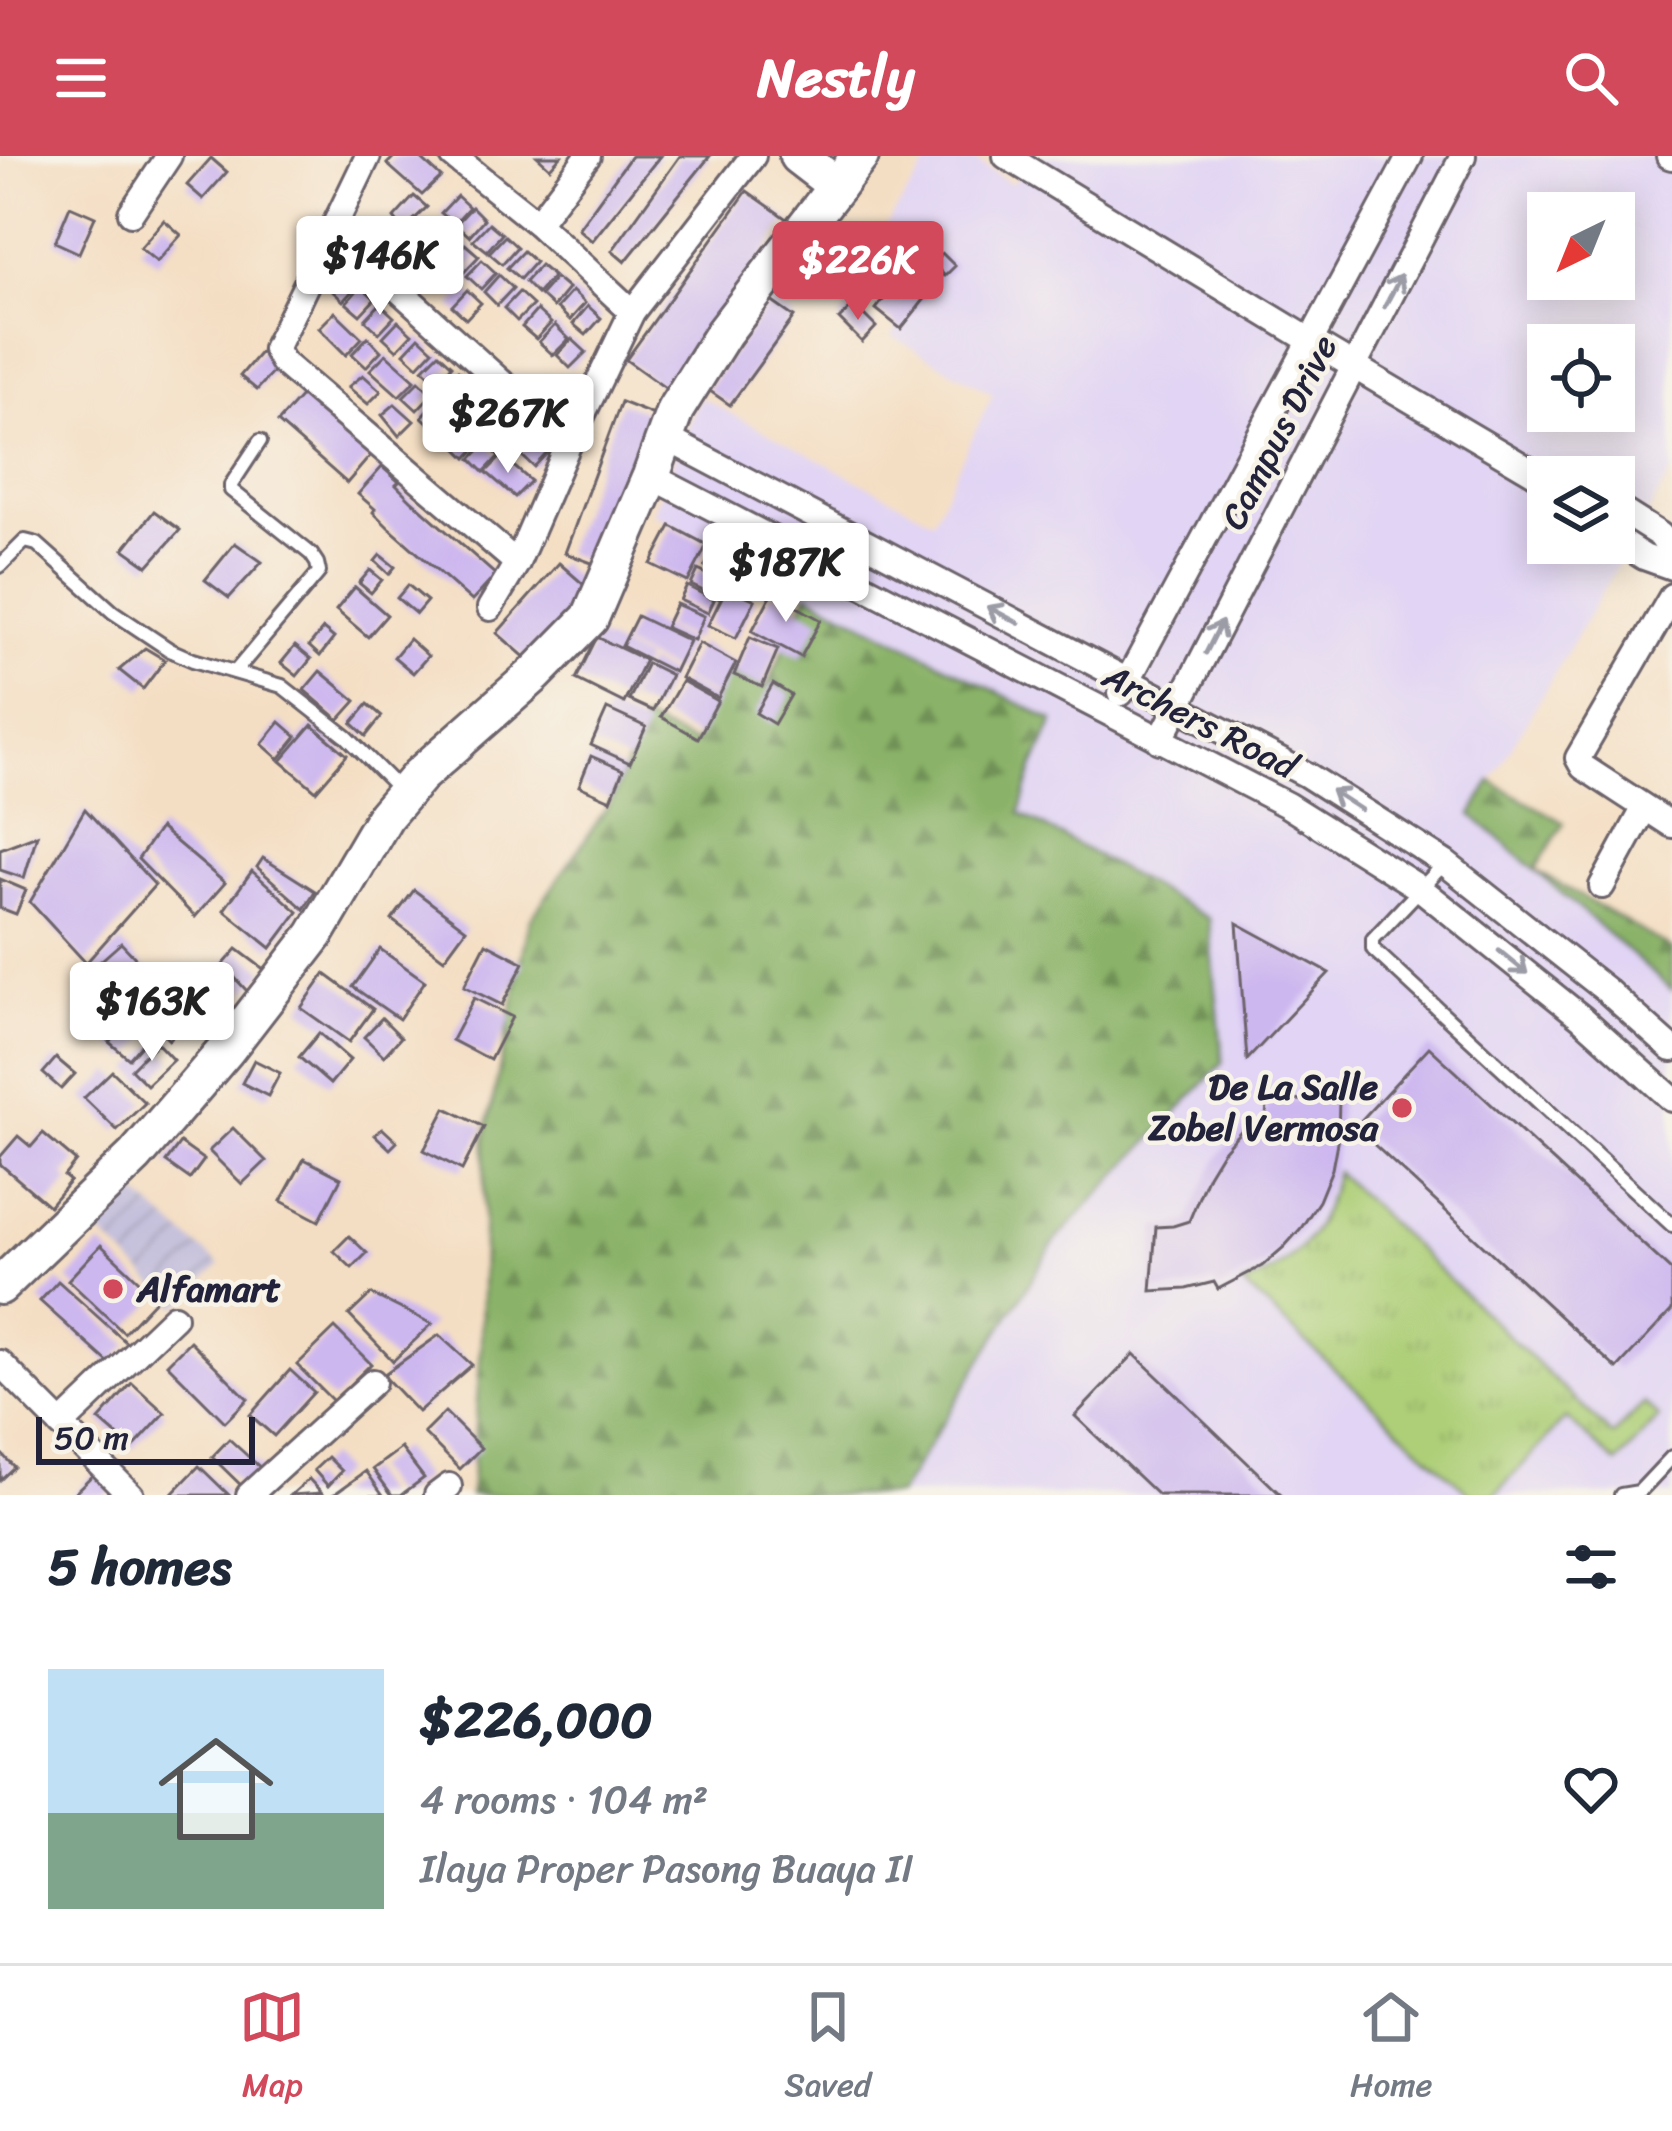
<!DOCTYPE html>
<html lang="en">
<head>
<meta charset="utf-8">
<style>
  :root { --surface:#fff; --page:#f2f2f3; --text:#1f2937; --muted:#747a83; --line:#e0e1e3; --accent:#d1495b }
  body { margin:0; font-family:Sriracha,sans-serif; background:var(--page); color:var(--text); height:100vh; display:flex; flex-direction:column; font-size:45px; white-space:nowrap }
  * { box-sizing:border-box; margin:0 }
  p { font-size:39px; color:var(--muted) }
  .icon { flex:none; width:66px; height:66px; fill:none; stroke:currentColor; stroke-width:2; stroke-linecap:round; stroke-linejoin:round }
  .map { position:relative; height:1339px; overflow:hidden }
  .side { display:flex; flex-direction:column; background:var(--surface); flex:1 }
  .side>* { flex:none }
  .needle { width:78px; rotate:223deg }
  .buttons { position:absolute; left:1527px; top:36px; display:grid; gap:24px }
  .buttons a { display:grid; place-items:center; width:108px; height:108px; border-radius:0px; background:var(--surface); box-shadow:0 6px 30px #0003; font-size:60px }
  .scale { position:absolute; left:36px; bottom:30px; width:219px; box-sizing:border-box; padding-left:12px; border:6px solid #22223b; border-top:0; font-size:33px; line-height:42px; white-space:nowrap; color:#22223b; -webkit-text-stroke:9px #f7f3e8; paint-order:stroke }
  .price { position:absolute; translate:-50% -102px; padding:0 27px; border-radius:12px; background:#fff; color:#222; font-size:39px; line-height:78px; filter:drop-shadow(0 3px 6px #0008) }
  .price::after { content:''; position:absolute; left:50%; top:72px; width:36px; height:27px; margin-left:-18px; background:inherit; clip-path:polygon(0 0,100% 0,50% 100%) }
  .price.selected { background:var(--accent); color:#fff }
  ul { padding:0; list-style:none }
  li { display:flex; align-items:center; gap:36px; height:300px; padding:0 48px }
  li+li { border-top:3px solid var(--line) }
  li span { display:grid; place-items:center; flex:none; width:336px; height:240px; border-radius:0px; color:#555 }
  li>.icon { margin-inline-start:auto }
  span .icon { width:144px; height:144px; fill:#fffc; stroke-width:1 }
  li b { font-size:51px }
  h2 { display:flex; justify-content:space-between; align-items:center; height:144px; padding:0 48px; font-size:51px }
  header { display:flex; justify-content:space-between; align-items:center; height:156px; padding:0 48px; background:var(--accent); color:#fff; font-size:54px; font-weight:800 }
  .menu { display:flex; justify-content:space-around; align-items:center; height:168px; border-top:3px solid var(--line); background:var(--surface); font-size:33px; color:var(--muted) }
  .menu a { display:grid; justify-items:center; gap:6px }
  .menu .selected { color:var(--accent) }
  .map>svg:first-child { display:block }
  .built { fill:#e1d4f4; fill-rule:evenodd }
  .industrial { fill:url(#industrial-furrows) }
  .grass { fill:url(#grass-tufts); stroke:#68785a; stroke-width:3 }
  .forest { fill:url(#forest-firs); stroke:#566a52; stroke-width:3 }
  .building { fill:#cdb7ef }
  .lines { fill:none; stroke-linecap:round; stroke-linejoin:round }
  .lane-casing { stroke:#6c646b; stroke-width:18 }
  .street-casing { stroke:#6c646b; stroke-width:30 }
  .secondary-casing { stroke:#6c646b; stroke-width:42 }
  .lane { stroke:#fff; stroke-width:12 }
  .street { stroke:#fff; stroke-width:24 }
  .secondary { stroke:#fff; stroke-width:36 }
  .oneway { stroke:#9c9ca7 }
  .poi-dot { fill:#d1495b; stroke:#f7f3e8; stroke-width:4.5 }
  .labels { text-anchor:middle; dominant-baseline:central; stroke-width:9; stroke-linejoin:round; paint-order:stroke }
  .street-label { font-size:36px; fill:#22223b; stroke:#f7f3e8 }
  .poi-label { font-size:36px; font-weight:bold; fill:#22223b; stroke:#f7f3e8; text-anchor:end }
</style>
</head>
<body>
<header><svg class="icon" aria-label="menu" viewBox="0 0 24 24"><path d="M4 6h16M4 12h16M4 18h16"/></svg>Nestly<svg class="icon" aria-label="search" viewBox="0 0 24 24"><circle cx="10" cy="10" r="6"/><path d="M15 15l6 6"/></svg></header>
<div class="map">
<svg width="1672" height="1339" viewBox="0 0 1672 1339">
  <defs>
    <pattern id="industrial-furrows" width="10" height="10" patternUnits="userSpaceOnUse" patternTransform="scale(3)"><rect width="10" height="10" fill="#c5c0db"/><path d="M-1 1l2-2M0 10L10 0M9 11l2-2" fill="none" stroke="#a9a5bd"/></pattern>
    <pattern id="grass-tufts" width="24" height="20" patternUnits="userSpaceOnUse" patternTransform="scale(3)"><rect width="24" height="20" fill="#aecf78"/><path d="M3 7l-1-3M5 7V3M7 7l1-3M15 17l-1-3M17 17v-4M19 17l1-3" fill="none" stroke="#95b169"/></pattern>
    <pattern id="forest-firs" width="22" height="20" patternUnits="userSpaceOnUse" patternTransform="scale(3)"><rect width="22" height="20" fill="#8ab268"/><path d="M5 1l3.5 6h-7zM16 11l3.5 6h-7z" fill="#709057"/></pattern>
  </defs>
  <rect width="100%" height="100%" fill="#f7f3e8"/>
  <filter id="ink" filterUnits="userSpaceOnUse"><feTurbulence type="fractalNoise" baseFrequency=".00833" numOctaves="2"/><feDisplacementMap in="SourceGraphic" scale="24" xChannelSelector="R" yChannelSelector="G"/><feConvolveMatrix kernelMatrix="1 2 1 2 8 2 1 2 1" color-interpolation-filters="sRGB"/></filter>
  <filter id="wash" filterUnits="userSpaceOnUse"><feTurbulence type="fractalNoise" baseFrequency=".004" numOctaves="4" result="noise"/><feDisplacementMap in="SourceGraphic" scale="48" xChannelSelector="R" yChannelSelector="G"/><feGaussianBlur stdDeviation="2.7" result="paint"/><feColorMatrix in="noise" values="0 0 0 0 0 0 0 0 0 0 0 0 0 0 0 0 0 1.4 0 .05"/><feComposite in="paint" operator="in"/></filter>
  <g filter="url(#wash)">
    <rect width="100%" height="100%" fill="#f4dec3"/>
    <path class="built" d="M933,0H968L1012,28L1034,0H1672V316L1472,659L1672,834V1339H470L481,1194L485,983L530,764L614,641L643,564L695,588L726,515L767,531L808,438L653,357L700,241L933,364L993,238L892,180L934,119L878,82ZM1548,57H1614V123H1548ZM1548,189H1614V255H1548ZM1548,321H1614V387H1548Z"/>
    <polygon class="industrial" points="137,1038 220,1109 178,1151 97,1074"/>
    <path class="grass" d="M1336,1016L1613,1280L1644,1247L1659,1262L1617,1308L1566,1262L1495,1339H1471L1244,1129C1303,1105 1320,1075 1336,1016Z"/>
    <g class="forest">
      <polygon points="808,438 1054,565 1033,613 1020,657 1209,763 1223,907 1056,1084 898,1339 470,1339 481,1194 485,983 530,764 614,641 643,564 695,588 726,515 767,531"/>
      <polygon points="1491,625 1564,667 1535,714 1672,793 1672,834 1472,659"/>
    </g>
    <g id="blocks">
      <g class="building">
        <polygon points="395,0 418,0 441,21 422,39 387,8"/>
        <polygon points="537,0 561,0 550,12"/>
        <polygon points="631,0 660,0 592,85 578,73"/>
        <polygon points="680,0 710,0 625,106 612,95"/>
        <polygon points="211,2 227,16 203,43 187,29"/>
        <polygon points="747,35 788,64 668,234 626,204"/>
        <polygon points="414,40 427,51 403,74 394,62"/>
        <polygon points="457,40 469,51 454,68 441,57"/>
        <polygon points="70,50 95,61 79,97 55,86"/>
        <polygon points="472,51 484,63 469,80 456,68"/>
        <polygon points="164,64 181,79 157,106 140,92"/>
        <polygon points="417,64 430,77 415,94 402,81"/>
        <polygon points="489,67 502,78 487,95 473,84"/>
        <polygon points="442,71 456,84 440,100 427,87"/>
        <polygon points="505,80 517,91 502,108 489,97"/>
        <polygon points="465,88 479,100 463,117 450,104"/>
        <polygon points="880,88 906,108 883,138 857,118"/>
        <polygon points="418,93 432,106 417,122 403,109"/>
        <polygon points="523,95 535,106 520,123 507,112"/>
        <polygon points="942,97 955,110 945,120 932,107"/>
        <polygon points="482,104 496,117 481,133 467,120"/>
        <polygon points="927,105 942,120 935,128 919,112"/>
        <polygon points="540,109 553,120 537,138 525,126"/>
        <polygon points="909,110 935,130 901,173 876,153"/>
        <polygon points="344,115 358,129 343,145 329,132"/>
        <polygon points="499,119 513,132 497,149 484,136"/>
        <polygon points="555,122 568,133 553,151 540,139"/>
        <polygon points="361,130 375,143 360,159 346,147"/>
        <polygon points="467,134 481,147 466,163 452,150"/>
        <polygon points="572,135 585,147 570,164 557,152"/>
        <polygon points="519,136 533,149 517,165 504,152"/>
        <polygon points="771,145 794,161 730,249 707,233"/>
        <polygon points="380,148 394,161 379,177 365,164"/>
        <polygon points="854,149 876,171 862,186 839,163"/>
        <polygon points="588,150 601,162 586,179 573,168"/>
        <polygon points="537,154 551,167 536,183 522,171"/>
        <polygon points="335,156 362,182 346,199 319,172"/>
        <polygon points="398,165 412,178 397,194 383,181"/>
        <polygon points="555,169 569,183 553,199 539,186"/>
        <polygon points="368,181 381,195 366,211 352,198"/>
        <polygon points="419,181 433,194 418,210 404,197"/>
        <polygon points="572,183 586,196 570,212 557,199"/>
        <polygon points="264,192 281,207 257,234 240,220"/>
        <polygon points="439,197 452,209 437,226 423,213"/>
        <polygon points="386,198 415,224 399,240 370,214"/>
        <polygon points="458,214 472,227 456,243 442,230"/>
        <polygon points="363,219 381,235 368,248 348,231"/>
        <polygon points="419,225 432,238 417,254 403,241"/>
        <polygon points="476,231 490,244 475,260 461,247"/>
        <polygon points="302,239 371,299 347,327 278,266"/>
        <polygon points="437,244 451,257 436,274 422,261"/>
        <polygon points="621,246 654,259 597,409 565,397"/>
        <polygon points="495,247 509,260 494,276 480,263"/>
        <polygon points="395,248 414,265 399,280 382,259"/>
        <polygon points="453,258 467,271 452,287 438,275"/>
        <polygon points="518,262 531,275 515,291 502,279"/>
        <polygon points="469,272 483,285 467,302 454,289"/>
        <polygon points="536,281 549,295 534,311 520,298"/>
        <polygon points="486,287 499,300 484,316 471,303"/>
        <polygon points="502,300 531,325 515,341 486,316"/>
        <polygon points="382,311 399,326 396,329 412,345 496,419 472,445 389,372 373,356 375,353 358,338"/>
        <polygon points="154,355 180,374 148,410 124,393"/>
        <polygon points="671,370 707,389 688,426 651,408"/>
        <polygon points="235,387 262,406 229,442 205,424"/>
        <polygon points="714,393 732,402 723,419 705,410"/>
        <polygon points="380,399 395,411 389,418 375,405"/>
        <polygon points="559,407 591,435 529,505 497,477"/>
        <polygon points="370,414 382,424 371,437 359,427"/>
        <polygon points="698,414 725,427 718,442 691,429"/>
        <polygon points="408,429 427,445 416,458 397,442"/>
        <polygon points="687,430 714,444 708,457 680,444"/>
        <polygon points="355,431 387,459 368,481 336,454"/>
        <polygon points="727,431 755,444 736,482 708,469"/>
        <polygon points="772,437 821,464 801,501 752,475"/>
        <polygon points="676,448 704,460 694,484 665,471"/>
        <polygon points="637,460 689,485 674,516 622,490"/>
        <polygon points="323,473 334,482 320,500 309,490"/>
        <polygon points="597,481 645,504 624,547 576,523"/>
        <polygon points="750,481 778,493 762,531 734,519"/>
        <polygon points="409,483 428,500 413,517 394,501"/>
        <polygon points="699,487 736,507 718,542 681,522"/>
        <polygon points="295,490 311,503 297,520 281,507"/>
        <polygon points="145,492 165,504 143,533 119,514"/>
        <polygon points="647,507 671,519 653,555 629,544"/>
        <polygon points="320,515 356,545 339,564 304,534"/>
        <polygon points="682,525 718,545 698,582 661,561"/>
        <polygon points="773,528 791,539 774,568 756,557"/>
        <polygon points="368,548 382,560 366,580 352,567"/>
        <polygon points="607,553 646,571 630,607 591,589"/>
        <polygon points="280,566 297,581 279,603 262,588"/>
        <polygon points="312,569 347,599 316,635 281,605"/>
        <polygon points="591,600 623,614 611,644 579,630"/>
        <polygon points="85,653 155,729 86,807 30,746"/>
        <polygon points="160,672 225,727 195,761 138,703"/>
        <polygon points="37,679 24,722 0,714 0,693"/>
        <polygon points="263,702 315,735 304,753 257,711"/>
        <polygon points="252,715 298,756 271,792 224,754"/>
        <polygon points="0,723 26,734 16,758 0,752"/>
        <polygon points="414,734 466,773 444,803 392,764"/>
        <polygon points="1237,767 1329,817 1247,904"/>
        <polygon points="121,787 189,858 169,884 94,811"/>
        <polygon points="486,787 524,807 502,849 464,830"/>
        <polygon points="237,793 265,814 247,835 223,809"/>
        <polygon points="380,793 425,825 399,863 353,831"/>
        <polygon points="325,818 373,853 349,886 301,852"/>
        <polygon points="474,842 512,861 490,904 452,884"/>
        <polygon points="382,862 401,881 384,900 364,881"/>
        <polygon points="127,865 147,882 129,903 109,886"/>
        <polygon points="319,877 350,904 330,928 299,901"/>
        <polygon points="157,887 173,904 147,929 131,913"/>
        <polygon points="1429,891 1672,1115 1672,1154 1617,1213 1355,971"/>
        <polygon points="56,902 75,918 61,933 43,917"/>
        <polygon points="254,904 280,917 268,940 242,927"/>
        <polygon points="112,915 145,947 117,974 84,942"/>
        <polygon points="1339,942 1338,981 1332,1013 1319,1045 1301,1072 1284,1091 1262,1110 1218,1133 1214,1126 1186,1133 1151,1135 1156,1071 1173,1070 1189,1065 1208,1019 1222,996 1248,967 1265,983 1267,946"/>
        <polygon points="446,952 484,971 462,1014 424,994"/>
        <polygon points="233,972 266,1005 242,1028 209,995"/>
        <polygon points="382,972 397,986 390,993 375,979"/>
        <polygon points="43,977 76,1005 64,1020 70,1025 49,1050 0,1008 0,1001 18,980 31,991"/>
        <polygon points="180,987 204,1004 190,1023 166,1006"/>
        <polygon points="304,1003 341,1022 319,1065 281,1045"/>
        <polygon points="349,1080 367,1097 352,1112 334,1095"/>
        <polygon points="101,1089 157,1142 124,1177 68,1124"/>
        <polygon points="58,1125 128,1188 110,1208 40,1145"/>
        <polygon points="371,1138 432,1168 393,1205 349,1159"/>
        <polygon points="335,1172 371,1208 333,1245 297,1209"/>
        <polygon points="439,1179 472,1209 418,1256 383,1219"/>
        <polygon points="190,1185 248,1243 225,1266 167,1208"/>
        <polygon points="1134,1198 1281,1339 1158,1339 1075,1260"/>
        <polygon points="290,1214 314,1236 274,1280 250,1259"/>
        <polygon points="132,1227 165,1257 132,1293 99,1264"/>
        <polygon points="445,1256 481,1292 460,1313 424,1277"/>
        <polygon points="229,1283 264,1315 246,1334 212,1301"/>
        <polygon points="401,1292 424,1322 401,1339 392,1339 373,1313"/>
        <polygon points="0,1296 14,1311 0,1324"/>
        <polygon points="328,1301 342,1315 328,1330 314,1314"/>
        <polygon points="199,1310 229,1339 171,1339"/>
        <polygon points="97,1315 112,1333 106,1339 72,1339"/>
        <polygon points="366,1315 383,1339 333,1339"/>
        <polygon points="309,1323 322,1337 291,1339"/>
      </g>
    </g>
  </g>
  <g filter="url(#ink)">
    <use href="#blocks" fill-opacity="0" stroke="#6c646b" stroke-width="3"/>
    <g class="lines">
      <g class="lane-casing">
        <g id="lane">
          <polyline points="0,410 25,385 37,388 113,456 170,494 193,504 282,530 347,581 403,637"/>
          <polyline points="235,516 319,416 317,407 311,398 231,334 231,329 260,285"/>
          <polyline points="1444,708 1373,783 1373,793 1672,1069"/>
          <polyline points="1621,1339 1639,1336 1672,1301"/>
        </g>
      </g>
      <g class="street-casing">
        <g id="street">
          <polyline points="368,0 275,193 282,206 517,407"/>
          <polyline points="453,0 537,67 632,156"/>
          <polyline points="1006,0 1311,185 1548,325"/>
          <polyline points="1669,0 1672,1"/>
          <polyline points="131,57 169,0"/>
          <polyline points="537,67 588,0"/>
          <polyline points="332,74 569,287"/>
          <polyline points="664,281 1307,619 1445,707 1606,834 1672,893"/>
          <polyline points="651,320 1287,649 1421,733 1582,862 1672,943"/>
          <polyline points="1614,350 1660,379 1672,396"/>
          <polyline points="1614,382 1644,401 1672,411"/>
          <polyline points="1672,440 1578,602 1583,611 1672,669"/>
          <polyline points="490,452 517,407 569,287 632,156 753,0"/>
          <polyline points="1121,537 1410,0"/>
          <polyline points="1160,585 1463,0"/>
          <polyline points="1602,730 1644,653"/>
          <polyline points="0,1207 131,1339"/>
          <polyline points="61,1269 174,1161"/>
          <polyline points="249,1339 373,1226"/>
          <polyline points="437,1339 449,1330"/>
        </g>
      </g>
      <g class="secondary-casing">
        <g id="secondary">
          <polyline points="798,0 837,30"/>
          <polyline points="0,1130 135,1000 226,894 315,779 385,660 419,620 535,518 590,462 651,320 675,254 724,176 860,0"/>
        </g>
      </g>
      <use href="#lane" class="lane"/>
      <use href="#street" class="street"/>
      <use href="#secondary" class="secondary"/>
    </g>
    <defs><path id="oneway-shaft" d="M-6 0H5M1.5-3L5.5 0L1.5 3" fill="none" stroke-width="1.6" stroke-linecap="round" stroke-linejoin="round" transform="scale(3)"/></defs>
    <g class="oneway">
      <use href="#oneway-shaft" transform="translate(1393 135) rotate(-62)"/>
      <use href="#oneway-shaft" transform="translate(1003 459) rotate(-152)"/>
      <use href="#oneway-shaft" transform="translate(1214 481) rotate(-63)"/>
      <use href="#oneway-shaft" transform="translate(1346 644) rotate(-147)"/>
      <use href="#oneway-shaft" transform="translate(1513 806) rotate(39)"/>
    </g>
  </g>
  <g class="poi-dot">
    <circle cx="1402" cy="952" r="12"/>
    <circle cx="113" cy="1133" r="12"/>
  </g>
  <g class="labels">
    <g class="street-label">
      <text transform="translate(1279 276) rotate(-63)">Campus Drive</text>
      <text transform="translate(1200 565) rotate(27)">Archers Road</text>
    </g>
    <g class="poi-label">
      <text x="1378" y="931">De La Salle<tspan x="1378" dy="41">Zobel Vermosa</tspan></text>
      <text x="137" y="1133" text-anchor="start">Alfamart</text>
    </g>
  </g>
</svg>
<div class="buttons">
<a><svg class="needle" viewBox="-14 -14 28 28"><path d="M0-13l5 13h-10z" fill="#e53935"/><path d="M0 13l5-13h-10z" fill="#747a83"/></svg></a>
<a><svg class="icon" aria-label="locate" viewBox="0 0 24 24"><circle cx="12" cy="12" r="6"/><path d="M12 2v4M12 18v4M2 12h4M18 12h4"/></svg></a>
<a><svg class="icon" aria-label="layers" viewBox="0 0 24 24"><path d="M12 4l9 5-9 5-9-5zM3 14l9 5 9-5"/></svg></a>
</div>
<div class="scale">50 m</div>
<b class="price" style="left:380px;top:162px">$146K</b>
<b class="price selected" style="left:858px;top:167px">$226K</b>
<b class="price" style="left:508px;top:320px">$267K</b>
<b class="price" style="left:786px;top:469px">$187K</b>
<b class="price" style="left:152px;top:908px">$163K</b>
</div>
<section class="side">
<h2>5 homes<svg class="icon" aria-label="filters" viewBox="0 0 24 24"><path d="M4 7h16M4 17h16"/><circle cx="9" cy="7" r="2"/><circle cx="15" cy="17" r="2"/></svg></h2>
<ul>
<li><span style="background:linear-gradient(#bfe0f5 60%,#7fa58c 0)"><svg class="icon" aria-label="home" viewBox="0 0 24 24"><path d="M3 11l9-7 9 7M6 9v11h12V9"/></svg></span><div><b>$226,000</b><p>4 rooms · 104 m²</p><p>Ilaya Proper Pasong Buaya II</p></div><svg class="icon" aria-label="heart" viewBox="0 0 24 24"><path d="M12 20l-8-8c-3-5 5-10 8-4 3-6 11-1 8 4z"/></svg></li>
</ul>
</section>
<nav class="menu">
<a class="selected"><svg class="icon" aria-label="map" viewBox="0 0 24 24"><path d="M3 6l6-2 6 2 6-2v14l-6 2-6-2-6 2zM9 4v14M15 6v14"/></svg>Map</a>
<a><svg class="icon" aria-label="saved" viewBox="0 0 24 24"><path d="M7 4h10v16l-5-4-5 4z"/></svg>Saved</a>
<a><svg class="icon" aria-label="home" viewBox="0 0 24 24"><path d="M3 11l9-7 9 7M6 9v11h12V9"/></svg>Home</a>
</nav>
</body>
</html>
